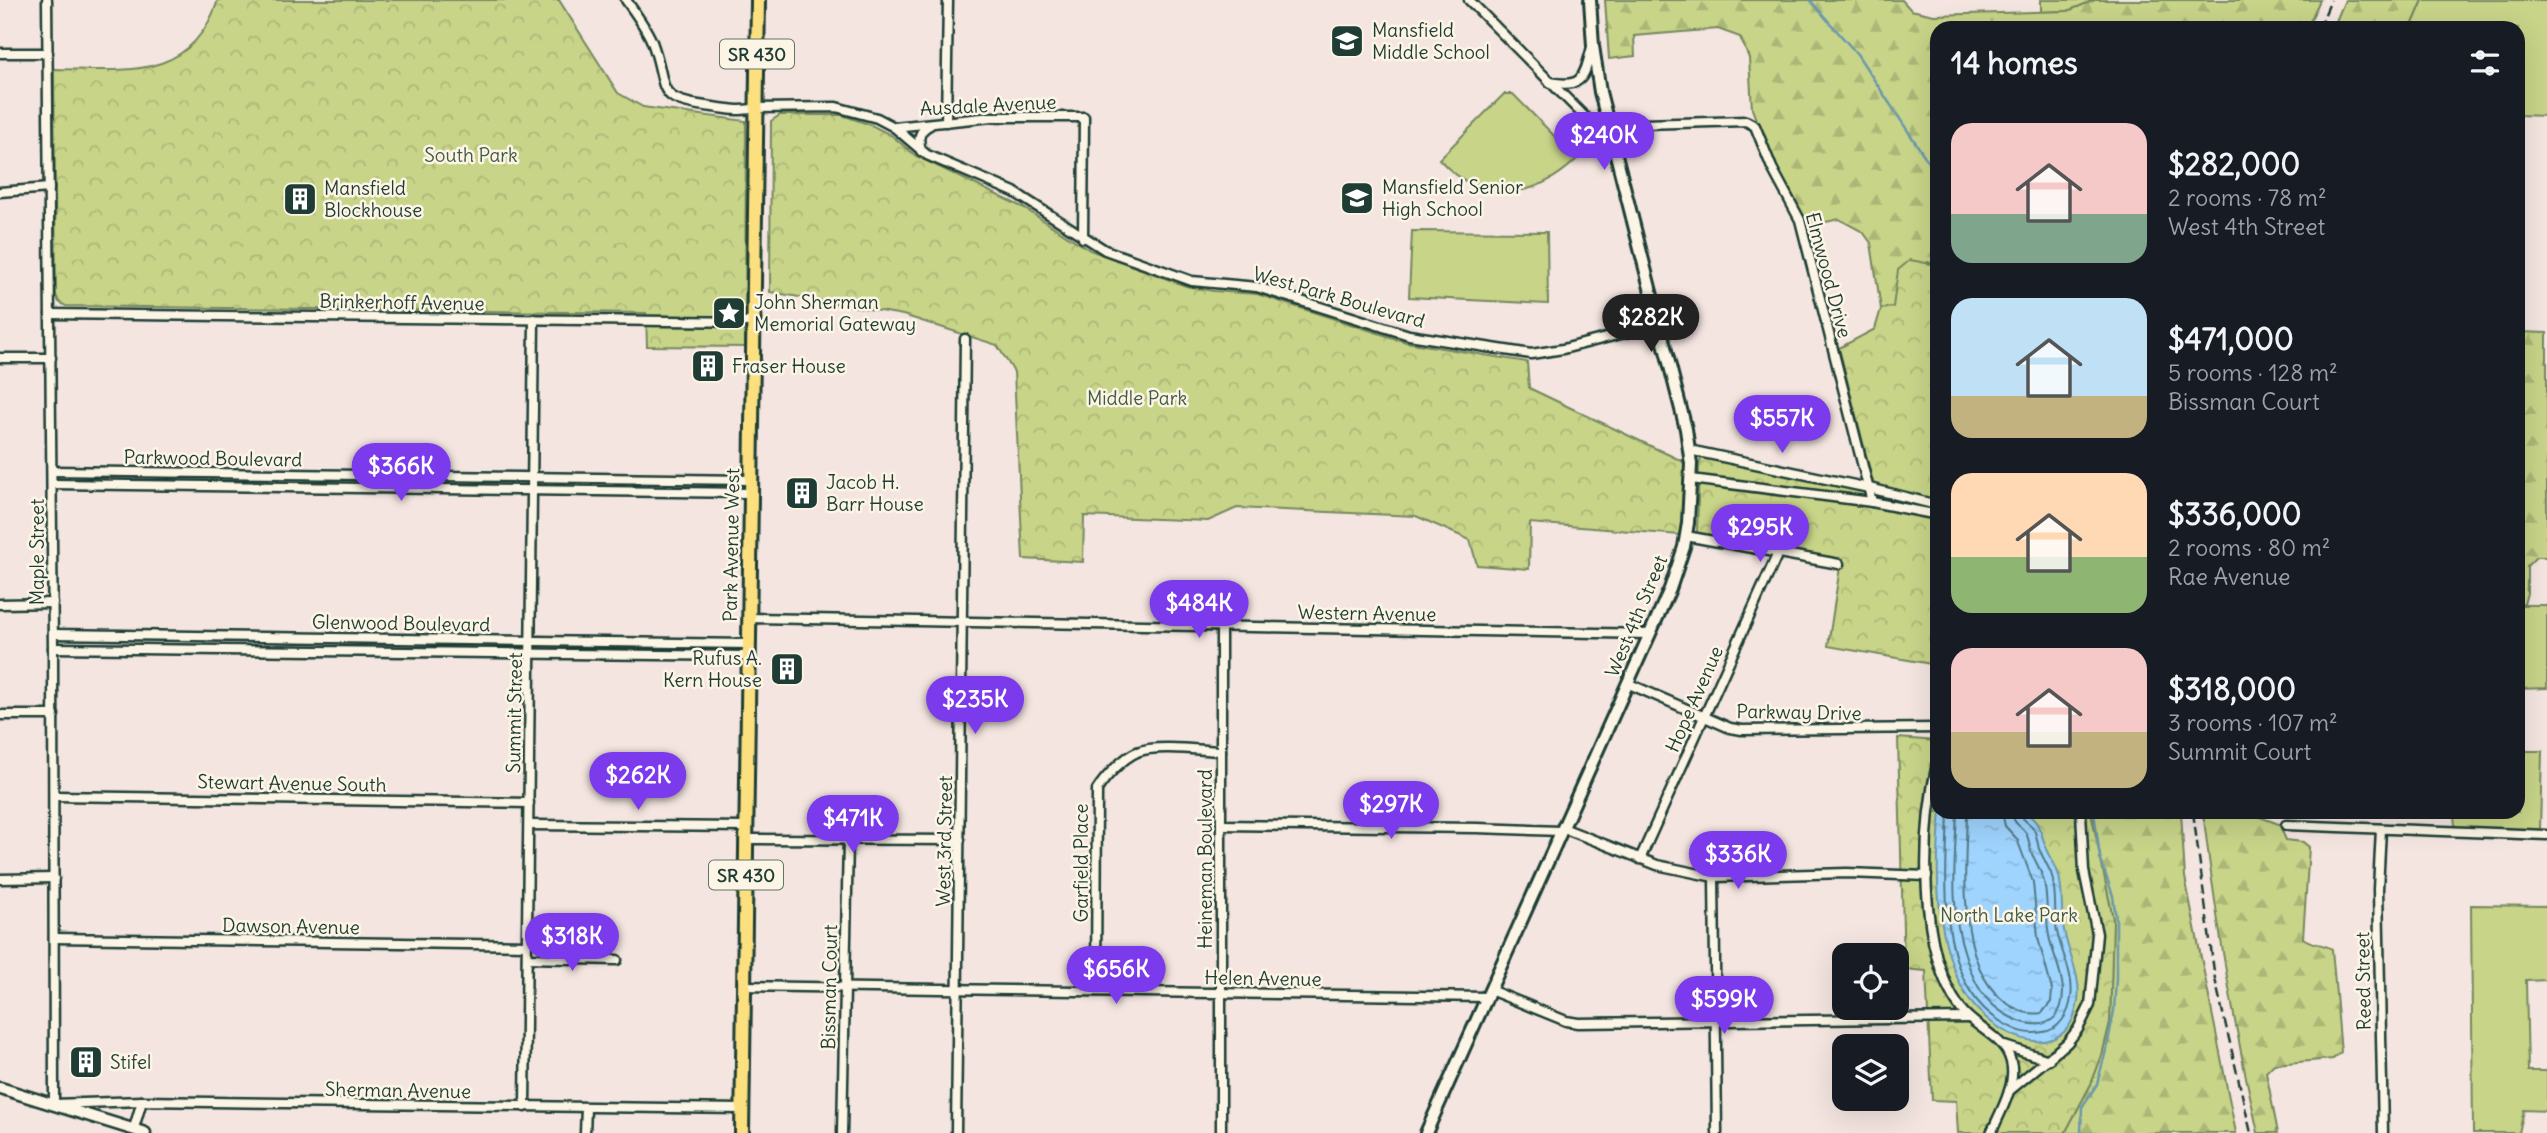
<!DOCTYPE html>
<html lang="en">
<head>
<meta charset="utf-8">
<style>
  :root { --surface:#171b24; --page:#242831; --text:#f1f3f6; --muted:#9ea1a6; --accent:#7c3aed }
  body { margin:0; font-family:Delius,sans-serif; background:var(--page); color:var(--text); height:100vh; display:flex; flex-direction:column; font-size:26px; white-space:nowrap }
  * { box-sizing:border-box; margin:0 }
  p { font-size:23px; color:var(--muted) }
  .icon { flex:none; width:38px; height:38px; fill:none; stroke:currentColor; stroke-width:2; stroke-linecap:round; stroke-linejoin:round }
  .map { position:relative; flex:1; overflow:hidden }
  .panel { position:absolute; left:1930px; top:21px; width:595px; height:798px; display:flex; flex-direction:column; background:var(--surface); border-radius:21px; box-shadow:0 7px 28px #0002 }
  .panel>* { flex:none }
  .controls { position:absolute; left:1832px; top:943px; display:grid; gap:14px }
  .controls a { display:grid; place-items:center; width:77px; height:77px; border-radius:14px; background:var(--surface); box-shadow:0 7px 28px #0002; font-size:35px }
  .price { position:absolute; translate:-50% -60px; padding:0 16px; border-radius:24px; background:var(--accent); color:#fff; font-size:23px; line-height:46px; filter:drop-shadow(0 2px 4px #0008) }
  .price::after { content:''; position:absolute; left:50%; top:42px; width:21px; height:16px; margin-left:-10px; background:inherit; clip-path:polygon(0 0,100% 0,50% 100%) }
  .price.current { background:#222; color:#fff }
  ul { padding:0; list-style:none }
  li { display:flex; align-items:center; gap:21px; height:175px; padding:0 21px }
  li span { display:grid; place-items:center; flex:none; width:196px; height:140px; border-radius:21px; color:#555 }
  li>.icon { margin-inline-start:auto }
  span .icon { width:84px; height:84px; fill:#fffc; stroke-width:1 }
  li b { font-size:30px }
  h2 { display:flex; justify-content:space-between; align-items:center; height:84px; padding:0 21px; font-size:30px }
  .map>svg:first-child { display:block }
  .grass { fill:#c8d488; stroke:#74885e; stroke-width:2 }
  .forest { fill:url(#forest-firs); stroke:#74885e; stroke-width:2 }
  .park { fill:url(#park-crowns); stroke:#74885e; stroke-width:2 }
  .water { fill:url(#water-ripples); stroke:#6c98ad; stroke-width:2 }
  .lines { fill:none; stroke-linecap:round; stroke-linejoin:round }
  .shore { stroke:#527985; stroke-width:2 }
  .stream { stroke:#6c98ad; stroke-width:2.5 }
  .minor-casing { stroke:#1f3d34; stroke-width:13 }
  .tertiary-casing { stroke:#1f3d34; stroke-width:15 }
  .secondary-casing { stroke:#1f3d34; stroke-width:16 }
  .primary-casing { stroke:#1f3d34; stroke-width:18 }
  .minor { stroke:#fcf5e5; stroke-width:8 }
  .tertiary { stroke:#fcf5e5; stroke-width:10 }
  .secondary { stroke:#fcf5e5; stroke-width:10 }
  .primary { stroke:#fce080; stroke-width:12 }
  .rail { stroke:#1f3d34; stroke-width:2.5; stroke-dasharray:10 5; stroke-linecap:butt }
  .labels { text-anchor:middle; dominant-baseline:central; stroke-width:5; stroke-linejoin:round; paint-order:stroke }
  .shield { fill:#fcf5e5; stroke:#617469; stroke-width:2 }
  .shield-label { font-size:18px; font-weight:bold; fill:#1f3d34 }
  .poi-label { font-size:19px; fill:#1f3d34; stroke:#fcf5e5; text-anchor:start }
  .street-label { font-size:19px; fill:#1f3d34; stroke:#fcf5e5 }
  .park-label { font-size:19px; fill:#415b45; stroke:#fcf5e5 }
</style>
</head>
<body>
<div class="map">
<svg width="2547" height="1133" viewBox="0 0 2547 1133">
  <defs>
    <pattern id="forest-firs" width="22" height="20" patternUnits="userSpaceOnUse" patternTransform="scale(1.75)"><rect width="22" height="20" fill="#c8d488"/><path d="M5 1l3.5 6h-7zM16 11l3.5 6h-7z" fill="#abb776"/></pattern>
    <pattern id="park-crowns" width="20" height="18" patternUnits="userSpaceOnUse" patternTransform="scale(1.75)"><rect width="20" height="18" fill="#c8d488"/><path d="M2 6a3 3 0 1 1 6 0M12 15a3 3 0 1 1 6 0" fill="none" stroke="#abb776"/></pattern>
    <pattern id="water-ripples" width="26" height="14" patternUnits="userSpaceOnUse" patternTransform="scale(1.75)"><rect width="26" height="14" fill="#9fd4fe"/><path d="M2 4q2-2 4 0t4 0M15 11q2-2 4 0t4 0" fill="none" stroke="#88b7da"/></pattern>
  </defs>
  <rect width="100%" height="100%" fill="#f4e5e0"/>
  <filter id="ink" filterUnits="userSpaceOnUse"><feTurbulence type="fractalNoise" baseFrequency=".0143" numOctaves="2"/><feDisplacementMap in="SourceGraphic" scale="14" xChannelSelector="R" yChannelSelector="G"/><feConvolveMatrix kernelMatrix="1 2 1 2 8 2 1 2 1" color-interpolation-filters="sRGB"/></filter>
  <g filter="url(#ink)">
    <g class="grass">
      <polygon points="2041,0 2095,0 2068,11 2041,12"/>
      <polygon points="2423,0 2547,0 2547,116 2518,115 2518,28 2411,28"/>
      <path d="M1504,94H1513L1577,159C1533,201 1481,205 1439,159Z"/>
      <polygon points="1412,231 1547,232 1548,304 1409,297"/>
      <polygon points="2518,605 2547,605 2547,688 2518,689"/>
      <polygon points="2518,751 2542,751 2540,830 2455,828 2454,812 2518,812"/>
      <polygon points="2471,905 2547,906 2547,980 2526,981 2528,1071 2547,1071 2547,1111 2524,1110 2519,1133 2473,1133"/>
    </g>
    <g class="forest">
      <polygon points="1605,0 1902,0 1911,10 1934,15 2068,11 2095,0 2320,0 2307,28 1937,28 1937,265 1928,262 1893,307 1881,309 1871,243 1863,232 1839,219 1809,226 1805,224 1773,164 1752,109 1749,58 1740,37 1718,29 1634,36 1635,56 1609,59"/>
      <polygon points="2345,0 2423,0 2411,28 2333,28"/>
      <polygon points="2518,332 2547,333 2547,557 2536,557 2527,566 2527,593 2524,604 2518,605"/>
      <polygon points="2091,812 2181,812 2185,877 2236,1133 2065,1133 2091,1084 2102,1055 2110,1022 2113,919"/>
      <path d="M2203,812H2246L2279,824L2286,840L2303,842L2309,847L2303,938C2312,945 2322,943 2332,949L2341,1052L2333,1059L2274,1064L2266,1072L2278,1133H2258C2234,1027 2216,920 2203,812Z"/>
    </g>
    <g class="park">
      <path d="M218,0H559L618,93L643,107L746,121L745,347L647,346L646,313L66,306L59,302L56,295L54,69C124,70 191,82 218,0Z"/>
      <polygon points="780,115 842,115 871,125 891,135 916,156 1022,207 1090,250 1186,286 1213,291 1257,294 1406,342 1527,362 1529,388 1684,462 1684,506 1680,535 1530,523 1529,569 1477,565 1470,540 1416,516 1237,508 1208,521 1084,516 1083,562 1023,559 1014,372 997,345 903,315 770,292 771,121"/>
      <polygon points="1910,260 1937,265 1937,665 1828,646 1841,560 1697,533 1699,466 1704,448 1874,486 1839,348 1875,329 1881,309 1893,307 1898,270"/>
      <polygon points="1898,738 1937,741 1937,812 2091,812 2113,919 2110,1022 2102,1055 2091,1084 2065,1133 1958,1133 1956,1101 1932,1100 1926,971 1904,969"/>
    </g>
    <path class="water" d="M1941,812H2025C2041,824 2039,829 2046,847C2050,856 2056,866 2059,876C2063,892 2061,907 2063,923C2065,949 2082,974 2078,1001C2066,1076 1981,1032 1960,984C1935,930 1935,870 1941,812Z"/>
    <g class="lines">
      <g class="shore">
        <path d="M1948,812C1946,878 1935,984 2003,1023C2017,1031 2027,1035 2043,1032C2059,1030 2069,1014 2071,998C2075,973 2059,950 2056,926C2054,908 2057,890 2051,873C2047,865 2043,857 2039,849C2037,842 2037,834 2033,828C2028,821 2022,821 2021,812"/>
        <path d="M1957,812C1955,860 1949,908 1965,954C1970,971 1977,989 1989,1001C2011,1025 2062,1042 2063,992C2063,973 2053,955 2049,936C2045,917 2049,897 2043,878C2040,869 2036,862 2032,854C2030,848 2029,839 2026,833C2020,825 2013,824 2012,812"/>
        <path d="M1967,812C1966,867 1954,972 2011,1006C2022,1012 2029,1015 2042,1013L2051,1002L2052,990L2038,938L2033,882L2017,839L2005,826L2002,812"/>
      </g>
      <g class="stream">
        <polyline points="1810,0 1857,54 1937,175"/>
        <polyline points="2081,1133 2082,1107 2097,1084 2107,1047 2114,1011 2116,978 2116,919 2113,896 2100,858 2094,812"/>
      </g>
      <g class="minor-casing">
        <g id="minor">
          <polyline points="47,0 53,648 54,1104 142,1101 742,1109"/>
          <path d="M626,0C635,13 646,27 652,42C670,90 651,100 713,107C728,109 741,112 756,108L836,107L877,118L894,127L927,155L1014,192L1105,250L1192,281L1257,287L1409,335L1531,354L1563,349L1660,324"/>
          <polyline points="1469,0 1587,119 1609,125 1746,121 1755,126 1772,168 1800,220 1872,502"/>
          <polyline points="0,53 48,53"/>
          <path d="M1550,82C1584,89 1584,76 1592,47"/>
          <polyline points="946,122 948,0"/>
          <polyline points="894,127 992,117 1084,117 1083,238"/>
          <path d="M921,151C918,139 918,131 930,125"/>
          <polyline points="0,192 49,188"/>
          <polyline points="50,314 753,322"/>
          <polyline points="0,358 51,358"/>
          <polyline points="1689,450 1869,488 1937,505"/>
          <polyline points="52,471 751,480"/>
          <polyline points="1691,479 1872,502 1933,514 1937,512"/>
          <polyline points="52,484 751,493"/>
          <polyline points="1686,536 1839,564"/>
          <polyline points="0,604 53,603"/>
          <polyline points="749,618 1650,634"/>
          <polyline points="1221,626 1221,1133"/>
          <polyline points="53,634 749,644"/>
          <polyline points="53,648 748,656"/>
          <polyline points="1627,683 1730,728 1742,730 1937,728"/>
          <polyline points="0,715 54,715"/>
          <path d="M1937,763C1922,831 1917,949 1960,1008C1974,1028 2006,1037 2011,1062C2017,1084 2000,1113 1991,1133"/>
          <polyline points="54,796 529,803"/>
          <polyline points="529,825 746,827"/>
          <polyline points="1221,825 1477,828 1561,831"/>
          <polyline points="2286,825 2547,835"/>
          <polyline points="1563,828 1657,865 1714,877 1847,873 1927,876"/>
          <polyline points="2381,829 2378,889 2383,1133"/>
          <polyline points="746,839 960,840"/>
          <polyline points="1640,859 1778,553"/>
          <polyline points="1714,877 1717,1133"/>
          <polyline points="0,879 54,878"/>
          <polyline points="54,938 527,945"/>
          <polyline points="527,958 617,960"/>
          <polyline points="744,986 1487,997"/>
          <polyline points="1490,990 1566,1021 1578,1023 1968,1018"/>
          <path d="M1096,991L1097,790C1105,777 1123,758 1137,752C1154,744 1201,750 1221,751"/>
          <polyline points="2005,1046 2049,1060"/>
          <polyline points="2009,1091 2067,1043 2078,1029 2090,1005 2097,934 2084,871 2081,812"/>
          <polyline points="525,1107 534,319"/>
          <polyline points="134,1128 142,1101"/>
          <polyline points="585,1133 586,1108"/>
          <polyline points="842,1133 848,841"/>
          <polyline points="956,1133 965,339"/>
        </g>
      </g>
      <g class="tertiary-casing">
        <polyline id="tertiary" points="0,1088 145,1133"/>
      </g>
      <g class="secondary-casing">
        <polyline id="secondary" points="1426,1133 1670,589 1684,547 1688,523 1691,464 1686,429 1600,92 1593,46 1590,0"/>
      </g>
      <g class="primary-casing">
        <polyline id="primary" points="742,1133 758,0"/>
      </g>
      <use href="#minor" class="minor"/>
      <use href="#tertiary" class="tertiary"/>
      <use href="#secondary" class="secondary"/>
      <use href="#primary" class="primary"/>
      <g class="rail">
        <polyline points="2319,28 2331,0"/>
        <polyline points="2193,812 2215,979 2251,1133"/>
      </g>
    </g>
  </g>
  <defs>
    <g id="school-square" transform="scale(1.75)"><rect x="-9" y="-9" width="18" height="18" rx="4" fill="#1f3d34" stroke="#fcf5e5"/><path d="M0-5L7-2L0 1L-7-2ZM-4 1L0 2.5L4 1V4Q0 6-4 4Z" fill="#fff"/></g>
    <g id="building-square" transform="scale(1.75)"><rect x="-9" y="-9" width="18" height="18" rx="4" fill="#1f3d34" stroke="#fcf5e5"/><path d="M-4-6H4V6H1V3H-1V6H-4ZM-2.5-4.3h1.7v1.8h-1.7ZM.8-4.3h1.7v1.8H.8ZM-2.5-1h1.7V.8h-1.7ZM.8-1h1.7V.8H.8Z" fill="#fff"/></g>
    <g id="sight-square" transform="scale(1.75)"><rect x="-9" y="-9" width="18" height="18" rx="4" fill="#1f3d34" stroke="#fcf5e5"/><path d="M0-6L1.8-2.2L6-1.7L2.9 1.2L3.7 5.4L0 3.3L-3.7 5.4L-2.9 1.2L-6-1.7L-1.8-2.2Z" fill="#fff"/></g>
  </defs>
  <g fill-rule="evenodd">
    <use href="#school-square" x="1347" y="41"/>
    <use href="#school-square" x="1357" y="198"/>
    <use href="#building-square" x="300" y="199"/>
    <use href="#sight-square" x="729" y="313"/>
    <use href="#building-square" x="708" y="366"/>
    <use href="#building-square" x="802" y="493"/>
    <use href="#building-square" x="787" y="669"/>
    <use href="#building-square" x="86" y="1062"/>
  </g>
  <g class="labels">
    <g class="shield">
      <rect x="720" y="39.5" width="74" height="29" rx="5"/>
      <rect x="709" y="860.5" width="74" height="29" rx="5"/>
    </g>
    <g class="shield-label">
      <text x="757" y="54">SR 430</text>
      <text x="746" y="875">SR 430</text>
    </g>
    <g class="poi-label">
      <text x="1372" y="30">Mansfield<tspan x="1372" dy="22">Middle School</tspan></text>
      <text x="1382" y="187">Mansfield Senior<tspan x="1382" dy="22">High School</tspan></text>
      <text x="324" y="188">Mansfield<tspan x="324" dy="22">Blockhouse</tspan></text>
      <text x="754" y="302">John Sherman<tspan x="754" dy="22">Memorial Gateway</tspan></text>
      <text x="732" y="366">Fraser House</text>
      <text x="826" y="482">Jacob H.<tspan x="826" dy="22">Barr House</tspan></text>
      <text x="762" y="658" text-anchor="end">Rufus A.<tspan x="762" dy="22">Kern House</tspan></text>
      <text x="110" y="1062">Stifel</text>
    </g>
    <g class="street-label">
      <text transform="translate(988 105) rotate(-3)">Ausdale Avenue</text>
      <text transform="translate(1829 275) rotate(75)">Elmwood Drive</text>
      <text transform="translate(1339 297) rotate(16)">West Park Boulevard</text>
      <text transform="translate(402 302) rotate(1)">Brinkerhoff Avenue</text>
      <text transform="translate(213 458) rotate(1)">Parkwood Boulevard</text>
      <text transform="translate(731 545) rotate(-89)">Park Avenue West</text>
      <text transform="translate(37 552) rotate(-90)">Maple Street</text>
      <text transform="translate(1367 613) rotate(1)">Western Avenue</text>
      <text transform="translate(1636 616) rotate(-67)">West 4th Street</text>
      <text transform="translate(401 623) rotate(1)">Glenwood Boulevard</text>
      <text transform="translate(1694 699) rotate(-66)">Hope Avenue</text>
      <text transform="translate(1799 712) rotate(1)">Parkway Drive</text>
      <text transform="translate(514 713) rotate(-89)">Summit Street</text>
      <text transform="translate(292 783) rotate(1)">Stewart Avenue South</text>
      <text transform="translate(944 841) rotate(-89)">West 3rd Street</text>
      <text transform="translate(1205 859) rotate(-90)">Heineman Boulevard</text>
      <text transform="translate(1081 863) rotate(-90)">Garfield Place</text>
      <text transform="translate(291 926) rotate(1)">Dawson Avenue</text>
      <text transform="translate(1263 978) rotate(1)">Helen Avenue</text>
      <text transform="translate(2363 981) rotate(-91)">Reed Street</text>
      <text transform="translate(829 987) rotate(-89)">Bissman Court</text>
      <text transform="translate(398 1090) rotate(1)">Sherman Avenue</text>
    </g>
    <g class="park-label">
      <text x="471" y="155">South Park</text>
      <text x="1137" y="398">Middle Park</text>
      <text x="2009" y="915">North Lake Park</text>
    </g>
  </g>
</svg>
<div class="controls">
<a><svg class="icon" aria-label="locate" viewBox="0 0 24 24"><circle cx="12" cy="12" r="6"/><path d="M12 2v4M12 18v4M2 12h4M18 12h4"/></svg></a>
<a><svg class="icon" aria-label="layers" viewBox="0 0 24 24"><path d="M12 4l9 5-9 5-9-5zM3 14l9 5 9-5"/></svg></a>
</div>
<b class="price" style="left:1604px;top:172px">$240K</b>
<b class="price current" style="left:1651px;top:354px">$282K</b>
<b class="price" style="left:1782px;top:455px">$557K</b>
<b class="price" style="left:401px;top:503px">$366K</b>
<b class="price" style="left:1760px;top:564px">$295K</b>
<b class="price" style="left:1199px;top:640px">$484K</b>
<b class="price" style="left:975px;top:736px">$235K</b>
<b class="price" style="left:638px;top:812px">$262K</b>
<b class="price" style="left:1391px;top:841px">$297K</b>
<b class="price" style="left:853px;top:855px">$471K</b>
<b class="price" style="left:1738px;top:891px">$336K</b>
<b class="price" style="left:572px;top:973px">$318K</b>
<b class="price" style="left:1116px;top:1006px">$656K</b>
<b class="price" style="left:1724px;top:1036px">$599K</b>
<section class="panel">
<h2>14 homes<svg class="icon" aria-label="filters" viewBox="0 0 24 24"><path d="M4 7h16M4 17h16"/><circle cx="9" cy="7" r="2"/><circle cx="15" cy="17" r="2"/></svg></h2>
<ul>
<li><span style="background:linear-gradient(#f6c9c9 65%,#7fa58c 0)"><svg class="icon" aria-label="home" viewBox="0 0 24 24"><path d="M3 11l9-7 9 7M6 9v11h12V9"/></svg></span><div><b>$282,000</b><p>2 rooms · 78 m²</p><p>West 4th Street</p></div></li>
<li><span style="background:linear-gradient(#bfe0f5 70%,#c2b280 0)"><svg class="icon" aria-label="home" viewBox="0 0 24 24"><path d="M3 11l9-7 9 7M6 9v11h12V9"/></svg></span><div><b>$471,000</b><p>5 rooms · 128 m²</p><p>Bissman Court</p></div></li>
<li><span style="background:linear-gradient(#ffd9b3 60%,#8fb573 0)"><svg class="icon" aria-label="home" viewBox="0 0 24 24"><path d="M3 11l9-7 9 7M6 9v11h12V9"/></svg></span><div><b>$336,000</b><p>2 rooms · 80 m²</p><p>Rae Avenue</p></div></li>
<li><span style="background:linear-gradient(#f6c9c9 60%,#c2b280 0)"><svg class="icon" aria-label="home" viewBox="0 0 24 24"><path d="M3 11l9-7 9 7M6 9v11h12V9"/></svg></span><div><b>$318,000</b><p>3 rooms · 107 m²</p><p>Summit Court</p></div></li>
</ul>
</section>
</div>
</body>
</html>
